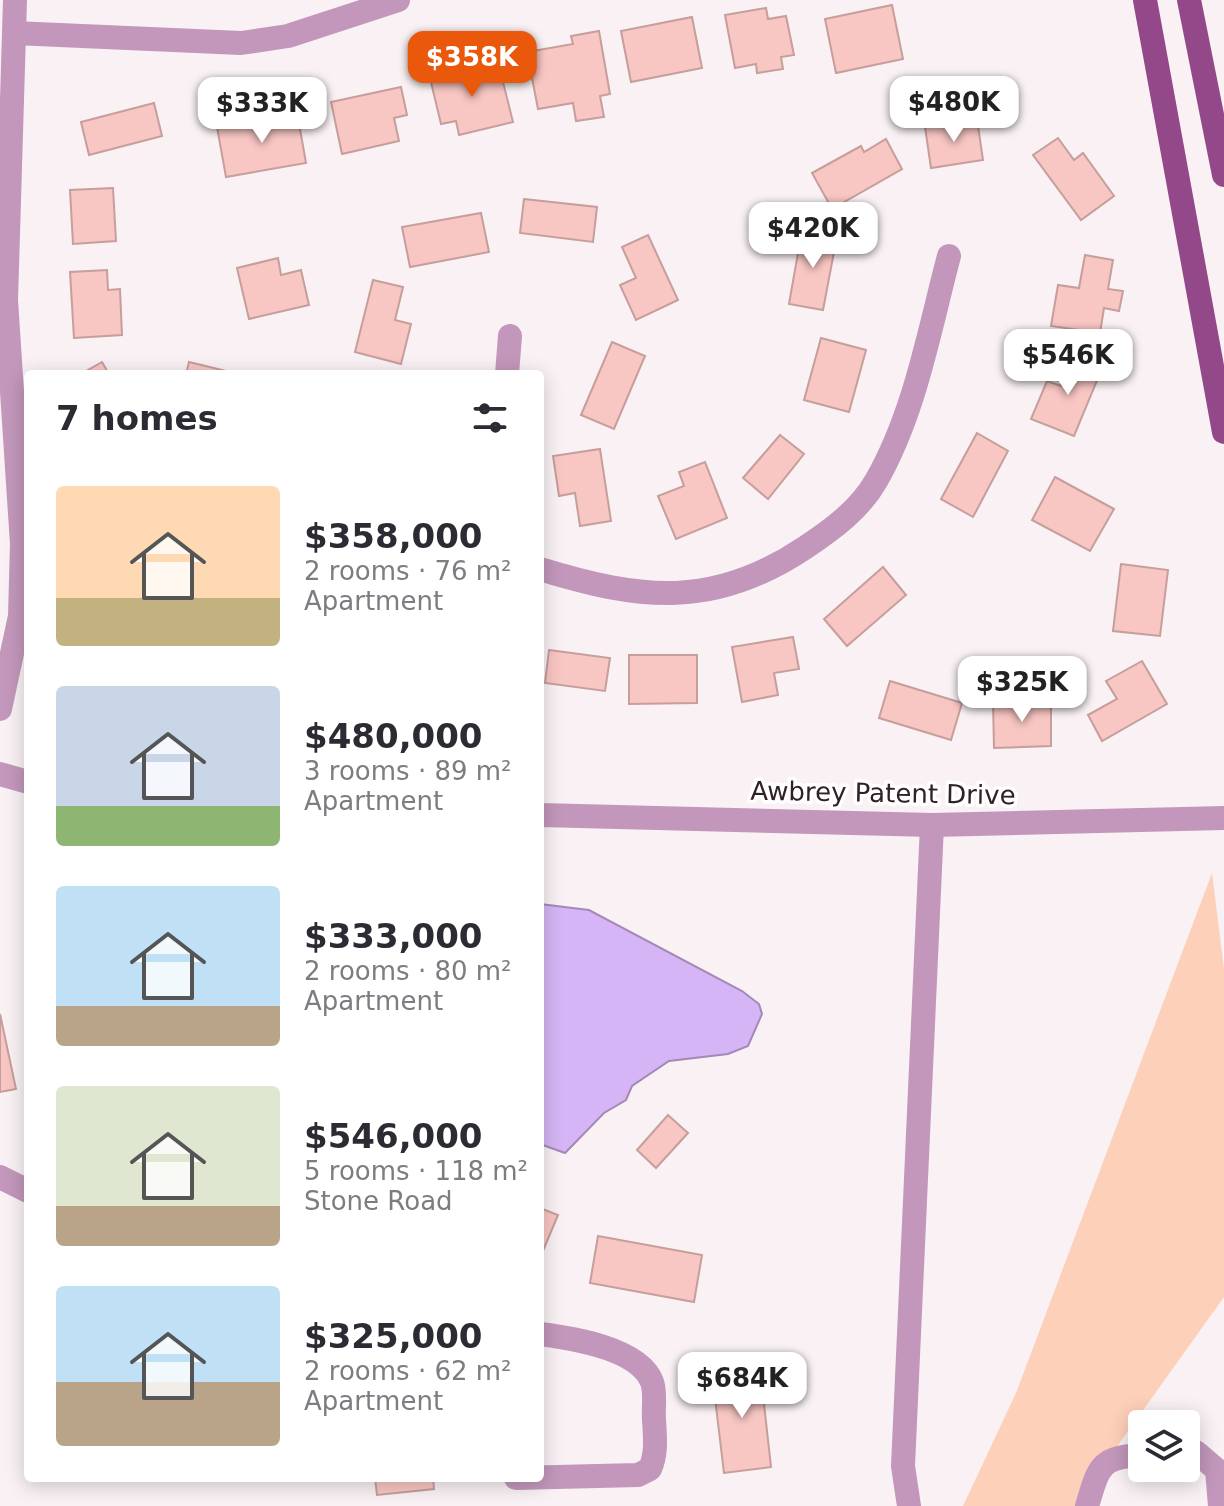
<!DOCTYPE html>
<html lang="en">
<head>
<meta charset="utf-8">
<style>
  :root { --surface:#fff; --page:#f7f7f7; --text:#2b2b33; --muted:#7c7c81; --accent:#ea580c }
  body { margin:0; font-family:"DejaVu Sans",sans-serif; background:var(--page); color:var(--text); height:100vh; display:flex; flex-direction:column; font-size:30px; white-space:nowrap }
  * { box-sizing:border-box; margin:0 }
  p { font-size:26px; color:var(--muted) }
  .icon { flex:none; width:44px; height:44px; fill:none; stroke:currentColor; stroke-width:2; stroke-linecap:round; stroke-linejoin:round }
  .map { position:relative; flex:1; overflow:hidden }
  .sheet { position:absolute; left:24px; top:370px; width:520px; height:1112px; display:flex; flex-direction:column; background:var(--surface); border-radius:8px; box-shadow:0 4px 20px #0003 }
  .sheet>* { flex:none }
  .buttons { position:absolute; left:1128px; top:1410px; display:grid; gap:16px }
  .buttons a { display:grid; place-items:center; width:72px; height:72px; border-radius:8px; background:var(--surface); box-shadow:0 4px 20px #0003; font-size:40px }
  .price { position:absolute; translate:-50% -68px; padding:0 18px; border-radius:16px; background:#fff; color:#222; font-size:26px; line-height:52px; filter:drop-shadow(0 2px 4px #0008) }
  .price::after { content:''; position:absolute; left:50%; top:48px; width:24px; height:18px; margin-left:-12px; background:inherit; clip-path:polygon(0 0,100% 0,50% 100%) }
  .price.on { background:var(--accent); color:#fff }
  ul { padding:0; list-style:none }
  li { display:flex; align-items:center; gap:24px; height:200px; padding:0 32px }
  li span { display:grid; place-items:center; flex:none; width:224px; height:160px; border-radius:8px; color:#555 }
  li>.icon { margin-inline-start:auto }
  span .icon { width:96px; height:96px; fill:#fffc; stroke-width:1 }
  li b { font-size:34px }
  h2 { display:flex; justify-content:space-between; align-items:center; height:96px; padding:0 32px; font-size:34px }
  .map>svg:first-child { display:block }
  .green { fill:#fdd0ba }
  .water { fill:#d5b5f5; stroke:#a489b7; stroke-width:2 }
  .building { fill:#f8c6c3; stroke:#c69e9b; stroke-width:2 }
  .lines { fill:none; stroke-linecap:round; stroke-linejoin:round }
  .minor { stroke:#c297bb; stroke-width:24 }
  .major { stroke:#934889; stroke-width:24 }
  .labels { text-anchor:middle; dominant-baseline:central; stroke-width:7; stroke-linejoin:round; paint-order:stroke }
  .street-label { font-size:26px; fill:#302126; stroke:#fff }
</style>
</head>
<body>
<div class="map">
<svg width="1224" height="1506" viewBox="0 0 1224 1506">
  <rect width="100%" height="100%" fill="#f9f1f3"/>
  <polygon class="green" points="1212,873 1224,969 1224,1297 1111,1455 1093,1506 963,1506 1016,1393"/>
  <polygon class="water" points="540,904 589,910 742,991 759,1004 762,1014 748,1046 728,1054 669,1061 632,1086 626,1100 604,1113 565,1153 540,1144"/>
  <g class="building">
    <polygon points="892,5 903,59 836,73 825,19"/>
    <polygon points="766,8 768,19 786,16 794,55 781,57 783,69 757,73 756,64 735,68 725,15"/>
    <polygon points="692,17 702,68 631,82 621,31"/>
    <polygon points="599,31 610,94 600,96 604,117 576,121 573,103 538,109 527,52 573,44 571,36"/>
    <polygon points="498,62 513,122 459,135 456,121 441,124 430,78"/>
    <polygon points="401,87 407,115 394,118 399,141 342,154 331,102"/>
    <polygon points="154,103 162,136 89,155 81,122"/>
    <polygon points="297,112 306,163 226,177 217,127"/>
    <polygon points="977,119 983,160 931,168 925,127"/>
    <polygon points="1058,138 1074,160 1083,153 1114,196 1081,220 1033,155"/>
    <polygon points="886,139 902,169 832,209 812,173 861,146 864,152"/>
    <polygon points="113,188 116,241 73,244 70,190"/>
    <polygon points="524,199 597,207 593,242 520,233"/>
    <polygon points="481,213 489,252 410,267 402,227"/>
    <polygon points="802,230 837,236 823,310 789,304"/>
    <polygon points="648,235 678,300 636,320 620,285 636,278 622,247"/>
    <polygon points="1085,255 1113,260 1108,289 1123,291 1119,311 1104,308 1100,333 1051,326 1058,285 1079,288"/>
    <polygon points="278,258 281,275 301,270 309,305 249,319 237,268"/>
    <polygon points="107,270 108,290 120,289 122,335 74,338 70,272"/>
    <polygon points="373,280 403,287 395,320 411,324 401,364 355,352"/>
    <polygon points="821,338 866,350 849,412 804,400"/>
    <polygon points="612,342 645,356 614,429 581,415"/>
    <polygon points="1074,354 1103,366 1074,436 1031,419 1047,381 1061,386"/>
    <polygon points="102,362 109,374 81,374"/>
    <polygon points="189,362 226,371 225,374 186,374"/>
    <polygon points="977,433 1008,451 973,517 941,499"/>
    <polygon points="780,435 804,454 768,499 743,478"/>
    <polygon points="600,449 611,521 580,526 575,493 559,496 553,456"/>
    <polygon points="705,462 727,518 676,539 658,496 684,486 679,472"/>
    <polygon points="1055,477 1114,509 1090,551 1032,520"/>
    <polygon points="1121,564 1168,570 1160,636 1113,631"/>
    <polygon points="883,567 906,595 847,646 824,619"/>
    <polygon points="793,637 799,669 774,673 778,695 742,702 732,647"/>
    <polygon points="549,650 610,658 605,691 545,683"/>
    <polygon points="629,655 697,655 697,703 629,704"/>
    <polygon points="1142,661 1167,704 1102,741 1088,715 1117,699 1106,681"/>
    <polygon points="890,681 962,703 951,740 879,718"/>
    <polygon points="1051,700 1051,746 994,748 993,702"/>
    <polygon points="0,1014 16,1089 0,1092"/>
    <polygon points="668,1115 688,1133 656,1168 637,1150"/>
    <polygon points="540,1208 558,1215 540,1258"/>
    <polygon points="598,1236 702,1255 694,1302 590,1283"/>
    <polygon points="760,1368 771,1467 724,1473 712,1373"/>
    <polygon points="375,1478 433,1478 434,1489 377,1495"/>
  </g>
  <g class="lines">
    <g class="minor">
      <polyline points="14,33 241,43 288,36 398,0"/>
      <polyline points="507,374 510,336"/>
      <path d="M540,569C641,600 714,609 806,547C833,529 860,509 876,481C915,413 929,331 949,256"/>
      <polyline points="0,709 20,616 22,544 6,300 15,0"/>
      <polyline points="0,774 28,782"/>
      <polyline points="540,815 932,825 1224,818"/>
      <polyline points="0,1177 28,1191"/>
      <polyline points="1186,1453 1196,1452 1217,1470 1220,1506"/>
      <path d="M516,1478L638,1475L650,1469C657,1453 655,1437 654,1420C653,1409 656,1392 652,1382C639,1348 571,1338 540,1334"/>
      <polyline points="909,1506 903,1466 932,825"/>
      <path d="M1087,1506C1099,1467 1099,1457 1142,1455"/>
    </g>
    <g class="major">
      <polyline points="1145,0 1224,432"/>
      <polyline points="1189,0 1224,175"/>
    </g>
  </g>
  <g class="labels">
    <g class="street-label">
      <text transform="translate(883 793) rotate(1)">Awbrey Patent Drive</text>
    </g>
  </g>
</svg>
<div class="buttons">
<a><svg class="icon" aria-label="layers" viewBox="0 0 24 24"><path d="M12 4l9 5-9 5-9-5zM3 14l9 5 9-5"/></svg></a>
</div>
<b class="price on" style="left:472px;top:99px">$358K</b>
<b class="price" style="left:954px;top:144px">$480K</b>
<b class="price" style="left:262px;top:145px">$333K</b>
<b class="price" style="left:813px;top:270px">$420K</b>
<b class="price" style="left:1068px;top:397px">$546K</b>
<b class="price" style="left:1022px;top:724px">$325K</b>
<b class="price" style="left:742px;top:1420px">$684K</b>
<section class="sheet">
<h2>7 homes<svg class="icon" aria-label="filters" viewBox="0 0 24 24"><path d="M4 7h16M4 17h16"/><circle cx="9" cy="7" r="2"/><circle cx="15" cy="17" r="2"/></svg></h2>
<ul>
<li><span style="background:linear-gradient(#ffd9b3 70%,#c2b280 0)"><svg class="icon" aria-label="home" viewBox="0 0 24 24"><path d="M3 11l9-7 9 7M6 9v11h12V9"/></svg></span><div><b>$358,000</b><p>2 rooms · 76 m²</p><p>Apartment</p></div></li>
<li><span style="background:linear-gradient(#c9d6e8 75%,#8fb573 0)"><svg class="icon" aria-label="home" viewBox="0 0 24 24"><path d="M3 11l9-7 9 7M6 9v11h12V9"/></svg></span><div><b>$480,000</b><p>3 rooms · 89 m²</p><p>Apartment</p></div></li>
<li><span style="background:linear-gradient(#bfe0f5 75%,#b9a48a 0)"><svg class="icon" aria-label="home" viewBox="0 0 24 24"><path d="M3 11l9-7 9 7M6 9v11h12V9"/></svg></span><div><b>$333,000</b><p>2 rooms · 80 m²</p><p>Apartment</p></div></li>
<li><span style="background:linear-gradient(#dfe7d0 75%,#b9a48a 0)"><svg class="icon" aria-label="home" viewBox="0 0 24 24"><path d="M3 11l9-7 9 7M6 9v11h12V9"/></svg></span><div><b>$546,000</b><p>5 rooms · 118 m²</p><p>Stone Road</p></div></li>
<li><span style="background:linear-gradient(#bfe0f5 60%,#b9a48a 0)"><svg class="icon" aria-label="home" viewBox="0 0 24 24"><path d="M3 11l9-7 9 7M6 9v11h12V9"/></svg></span><div><b>$325,000</b><p>2 rooms · 62 m²</p><p>Apartment</p></div></li>
</ul>
</section>
</div>
</body>
</html>
